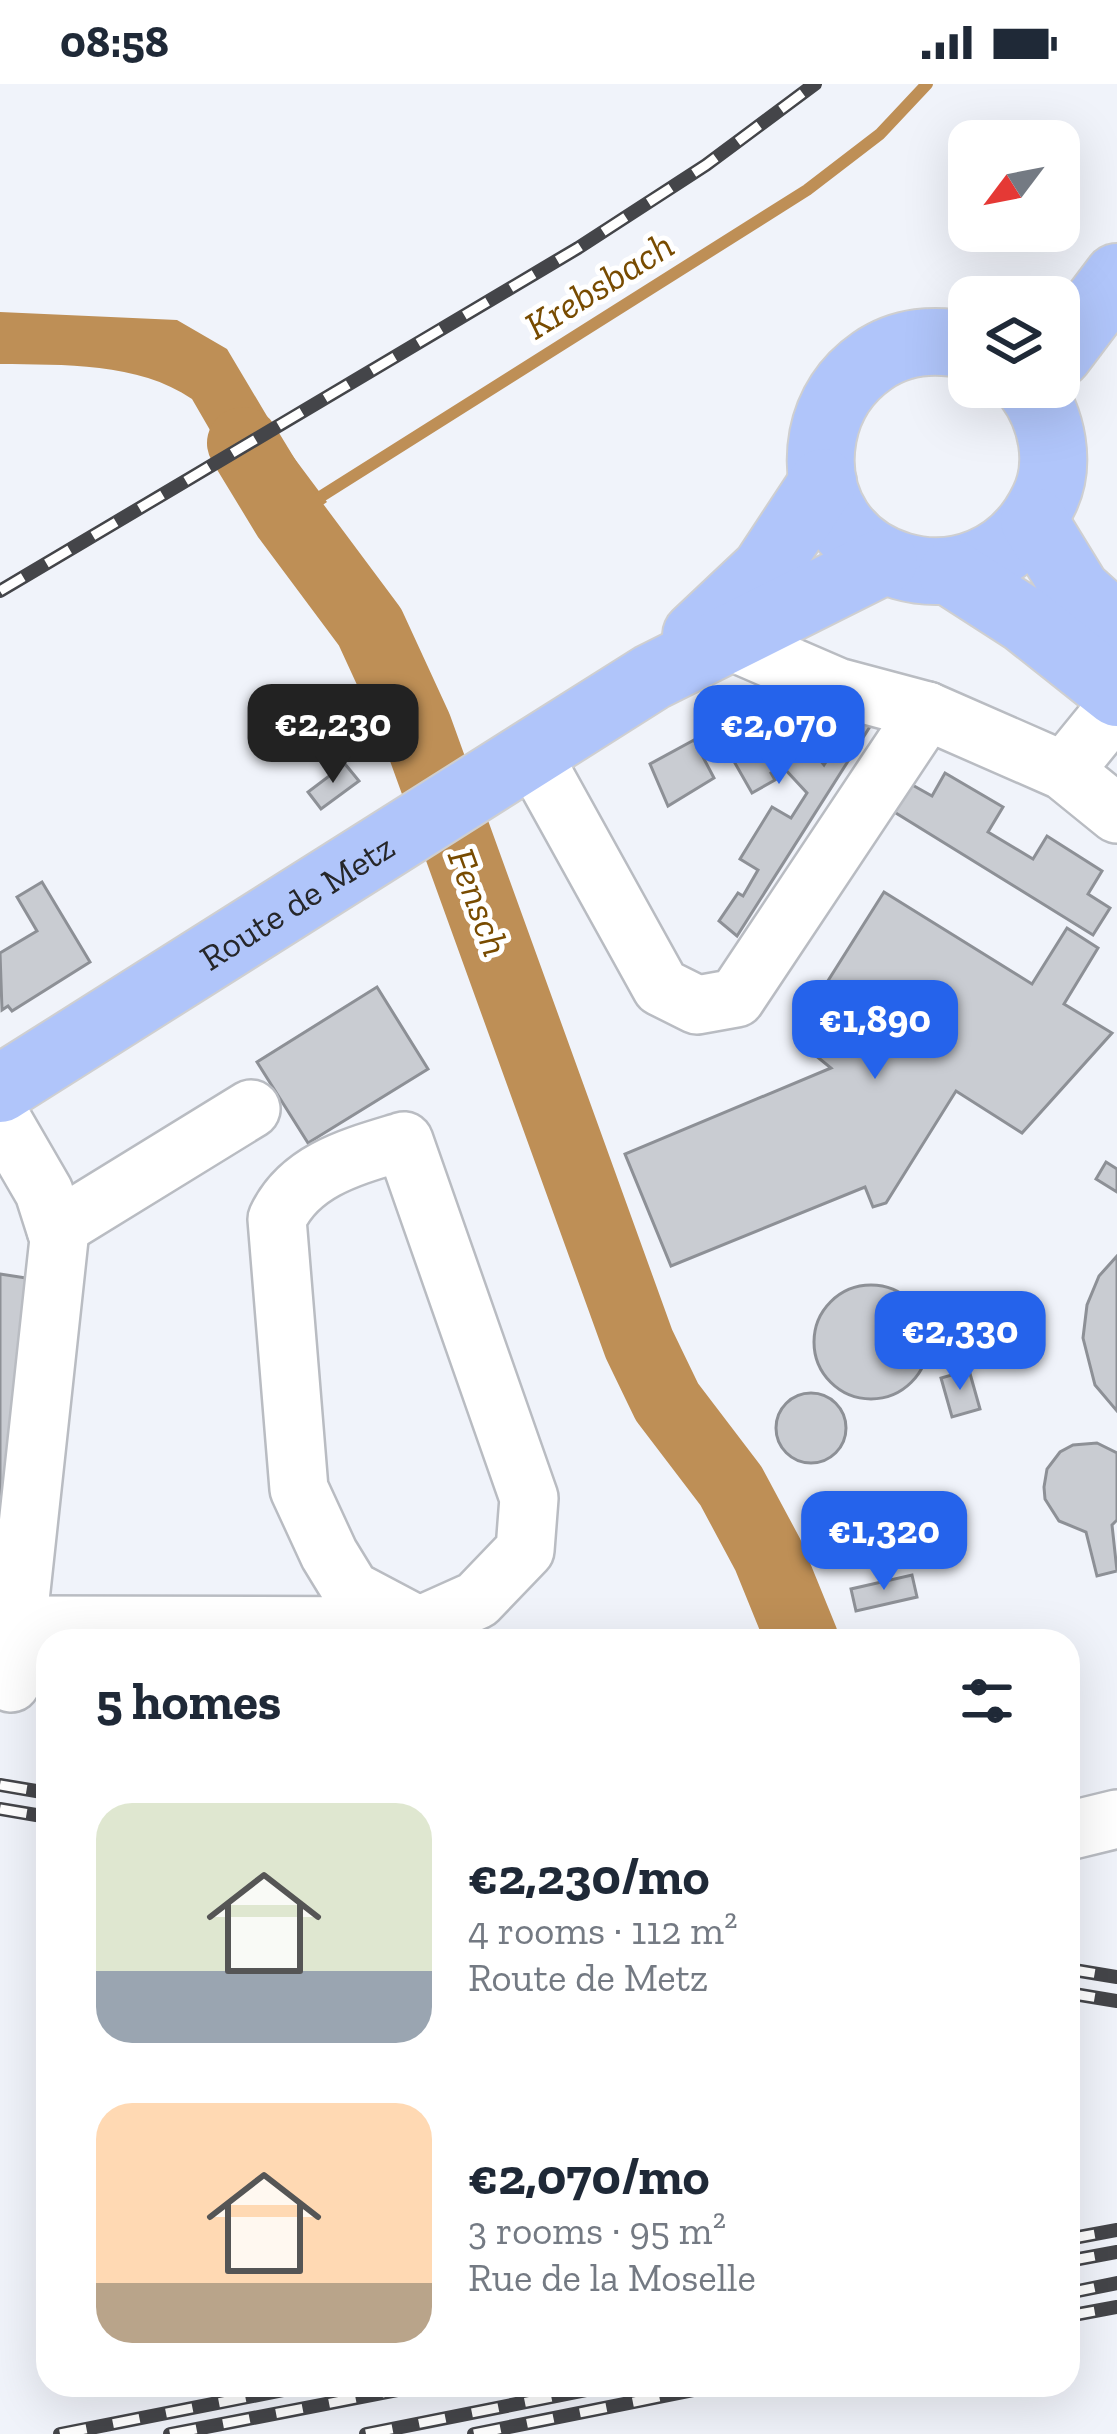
<!DOCTYPE html>
<html lang="en">
<head>
<meta charset="utf-8">
<style>
  :root { --surface:#fff; --page:#f2f2f3; --text:#1f2937; --muted:#747a83; --accent:#2563eb }
  body { margin:0; font-family:"Zilla Slab",serif; background:var(--page); color:var(--text); height:100vh; display:flex; flex-direction:column; font-size:45px; white-space:nowrap }
  * { box-sizing:border-box; margin:0 }
  p { font-size:39px; color:var(--muted) }
  .icon { flex:none; width:66px; height:66px; fill:none; stroke:currentColor; stroke-width:2; stroke-linecap:round; stroke-linejoin:round }
  .map { position:relative; flex:1; overflow:hidden }
  .details { position:absolute; left:36px; top:1545px; width:1044px; height:768px; display:flex; flex-direction:column; background:var(--surface); border-radius:36px; box-shadow:0 12px 48px #0002 }
  .details>* { flex:none }
  .needle { width:78px; rotate:238deg }
  .controls { position:absolute; left:948px; top:36px; display:grid; gap:24px }
  .controls a { display:grid; place-items:center; width:132px; height:132px; border-radius:24px; background:var(--surface); box-shadow:0 12px 48px #0002; font-size:60px }
  .price { position:absolute; translate:-50% -102px; padding:0 27px; border-radius:24px; background:var(--accent); color:#fff; font-size:39px; line-height:78px; filter:drop-shadow(0 3px 6px #0008) }
  .price::after { content:''; position:absolute; left:50%; top:72px; width:36px; height:27px; margin-left:-18px; background:inherit; clip-path:polygon(0 0,100% 0,50% 100%) }
  .price.selected { background:#222; color:#fff }
  ul { padding:0; list-style:none }
  li { display:flex; align-items:center; gap:36px; height:300px; padding:0 60px }
  li span { display:grid; place-items:center; flex:none; width:336px; height:240px; border-radius:36px; color:#555 }
  li>.icon { margin-inline-start:auto }
  span .icon { width:144px; height:144px; fill:#fffc; stroke-width:1 }
  li b { font-size:51px }
  h2 { display:flex; justify-content:space-between; align-items:center; height:144px; padding:0 60px; font-size:51px }
  .status { display:flex; justify-content:space-between; align-items:center; height:84px; padding:0 60px; background:var(--surface); direction:ltr }
  .status svg { height:33px; fill:currentColor }
  .map>svg:first-child { display:block }
  .water { fill:#be8f56 }
  .lines { fill:none; stroke-linecap:round; stroke-linejoin:round }
  .stream { stroke:#be8f56; stroke-width:12 }
  .river { stroke:#be8f56; stroke-width:72 }
  .building { fill:#c9ccd2; stroke:#8d9096; stroke-width:3 }
  .minor-casing { stroke:#b9bcc2; stroke-width:62 }
  .major-casing { stroke:#cfcfd0; stroke-width:70 }
  .minor { stroke:#fff; stroke-width:57 }
  .major { stroke:#b0c5fa; stroke-width:66 }
  .rail-casing { stroke:#444549; stroke-width:14 }
  .rail { stroke:#fff; stroke-width:9; stroke-dasharray:27; stroke-linecap:butt }
  .labels { text-anchor:middle; dominant-baseline:central; stroke-width:10; stroke-linejoin:round; paint-order:stroke }
  .street-label { font-size:36px; fill:#26272a; stroke:#fff }
  .water-label { font-size:39px; font-style:italic; fill:#784b00; stroke:#fff }
</style>
</head>
<body>
<div class="status"><b>08:58</b><svg viewBox="0 0 49 12"><path d="M0 12V9h3v3zM5 12V6h3v6zM10 12V3h3v9zM15 12V0h3v12zM26 1h20v11H26zM47 4h2v5h-2z"/></svg></div>
<div class="map">
<svg width="1117" height="2350" viewBox="0 0 1117 2350">
  <rect width="100%" height="100%" fill="#f0f3fa"/>
  <path class="water" d="M0,228L177,236L227,265L283,359L327,418L273,455L192,315C138,278 63,281 0,280Z"/>
  <g class="lines">
    <polyline class="stream" points="309,420 807,106 880,50 927,0"/>
    <polyline class="river" points="243,359 288,433 370,543 416,643 639,1260 667,1318 731,1402 768,1471 803,1557"/>
  </g>
  <g class="building">
    <polygon points="771,612 788,618 815,663 811,665 824,681 855,632 871,641 737,852 719,837 738,809 743,812 758,786 740,775 772,723 791,734 807,709 782,682 771,689 775,696 752,709 715,644"/>
    <polygon points="694,656 714,694 668,722 650,680"/>
    <polygon points="345,680 359,697 321,725 308,708"/>
    <polygon points="945,689 1003,723 988,748 1033,775 1047,752 1102,787 1088,810 1110,824 1093,851 891,726 907,698 932,712"/>
    <polygon points="42,798 90,878 12,927 8,922 2,926 0,869 37,847 17,813"/>
    <polygon points="884,808 1032,900 1067,844 1098,864 1064,920 1112,949 1022,1049 956,1007 886,1119 873,1123 865,1103 671,1182 625,1070 831,984 815,971 809,953 808,935 814,919"/>
    <polygon points="377,903 428,985 308,1059 257,978"/>
    <polygon points="1106,1078 1117,1085 1117,1108 1096,1095"/>
    <polygon points="1117,1172 1117,1327 1095,1301 1083,1254 1087,1221 1099,1192"/>
    <polygon points="0,1190 39,1196 0,1453"/>
    <circle cx="871" cy="1258" r="57"/>
    <polygon points="969,1286 980,1325 952,1333 941,1294"/>
    <circle cx="811" cy="1344" r="35"/>
    <polygon points="1097,1359 1117,1369 1117,1436 1112,1441 1117,1487 1097,1492 1086,1448 1059,1437 1045,1415 1044,1403 1047,1385 1060,1368 1073,1361"/>
    <polygon points="912,1491 917,1513 856,1527 851,1505"/>
  </g>
  <g class="lines">
    <g class="minor-casing">
      <g id="minor">
        <polyline points="731,557 837,603 927,627 1064,687 1117,730"/>
        <polyline points="532,670 661,903 697,921 736,914 927,627"/>
        <polyline points="1064,687 1117,622"/>
        <polyline points="0,1032 44,1108 59,1155 11,1599"/>
        <polyline points="56,1145 251,1025"/>
        <path d="M17,1541L419,1542L477,1516L525,1466L529,1414L404,1057C355,1072 300,1085 277,1135L299,1405L329,1470L351,1506L419,1542"/>
        <polyline points="1072,1746 1117,1735"/>
      </g>
    </g>
    <g class="major-casing">
      <g id="major">
        <path d="M969,262C935,254 901,257 872,277C846,295 829,321 823,352C798,488 984,542 1044,416C1062,380 1052,334 1029,303"/>
        <polyline points="1059,270 1117,193"/>
        <polyline points="1034,437 1077,507 1117,543"/>
        <polyline points="952,489 1025,536 1117,609"/>
        <polyline points="696,551 765,486 823,398"/>
        <path id="s1" d="M0,1005L652,593L884,477"/>
      </g>
    </g>
    <use href="#minor" class="minor"/>
    <use href="#major" class="major"/>
    <g class="rail-casing">
      <g id="rail">
        <polyline points="0,507 578,164 706,81 815,0"/>
        <polyline points="0,1701 48,1709"/>
        <polyline points="0,1725 48,1733"/>
        <polyline points="1068,1885 1117,1893"/>
        <polyline points="1068,1909 1117,1917"/>
        <polyline points="1068,2155 1117,2146"/>
        <polyline points="1068,2177 1117,2168"/>
        <polyline points="1068,2209 1117,2199"/>
        <polyline points="1068,2232 1117,2223"/>
        <polyline points="60,2350 309,2301"/>
        <polyline points="170,2350 424,2301"/>
        <polyline points="366,2350 612,2301"/>
        <polyline points="474,2350 719,2301"/>
      </g>
    </g>
    <use href="#rail" class="rail"/>
  </g>
  <g class="labels">
    <g class="street-label">
      <text stroke="none"><textPath href="#s1" startOffset="351">Route de Metz</textPath></text>
    </g>
    <g class="water-label">
      <text transform="translate(599 201) rotate(-32)">Krebsbach</text>
      <text transform="translate(479 818) rotate(70)">Fensch</text>
    </g>
  </g>
</svg>
<div class="controls">
<a><svg class="needle" viewBox="-14 -14 28 28"><path d="M0-13l5 13h-10z" fill="#e53935"/><path d="M0 13l5-13h-10z" fill="#747a83"/></svg></a>
<a><svg class="icon" aria-label="layers" viewBox="0 0 24 24"><path d="M12 4l9 5-9 5-9-5zM3 14l9 5 9-5"/></svg></a>
</div>
<b class="price selected" style="left:333px;top:702px">€2,230</b>
<b class="price" style="left:779px;top:703px">€2,070</b>
<b class="price" style="left:875px;top:998px">€1,890</b>
<b class="price" style="left:960px;top:1309px">€2,330</b>
<b class="price" style="left:884px;top:1509px">€1,320</b>
<section class="details">
<h2>5 homes<svg class="icon" aria-label="filters" viewBox="0 0 24 24"><path d="M4 7h16M4 17h16"/><circle cx="9" cy="7" r="2"/><circle cx="15" cy="17" r="2"/></svg></h2>
<ul>
<li><span style="background:linear-gradient(#dfe7d0 70%,#9aa5b1 0)"><svg class="icon" aria-label="home" viewBox="0 0 24 24"><path d="M3 11l9-7 9 7M6 9v11h12V9"/></svg></span><div><b>€2,230/mo</b><p>4 rooms · 112 m²</p><p>Route de Metz</p></div></li>
<li><span style="background:linear-gradient(#ffd9b3 75%,#b9a48a 0)"><svg class="icon" aria-label="home" viewBox="0 0 24 24"><path d="M3 11l9-7 9 7M6 9v11h12V9"/></svg></span><div><b>€2,070/mo</b><p>3 rooms · 95 m²</p><p>Rue de la Moselle</p></div></li>
</ul>
</section>
</div>
</body>
</html>
